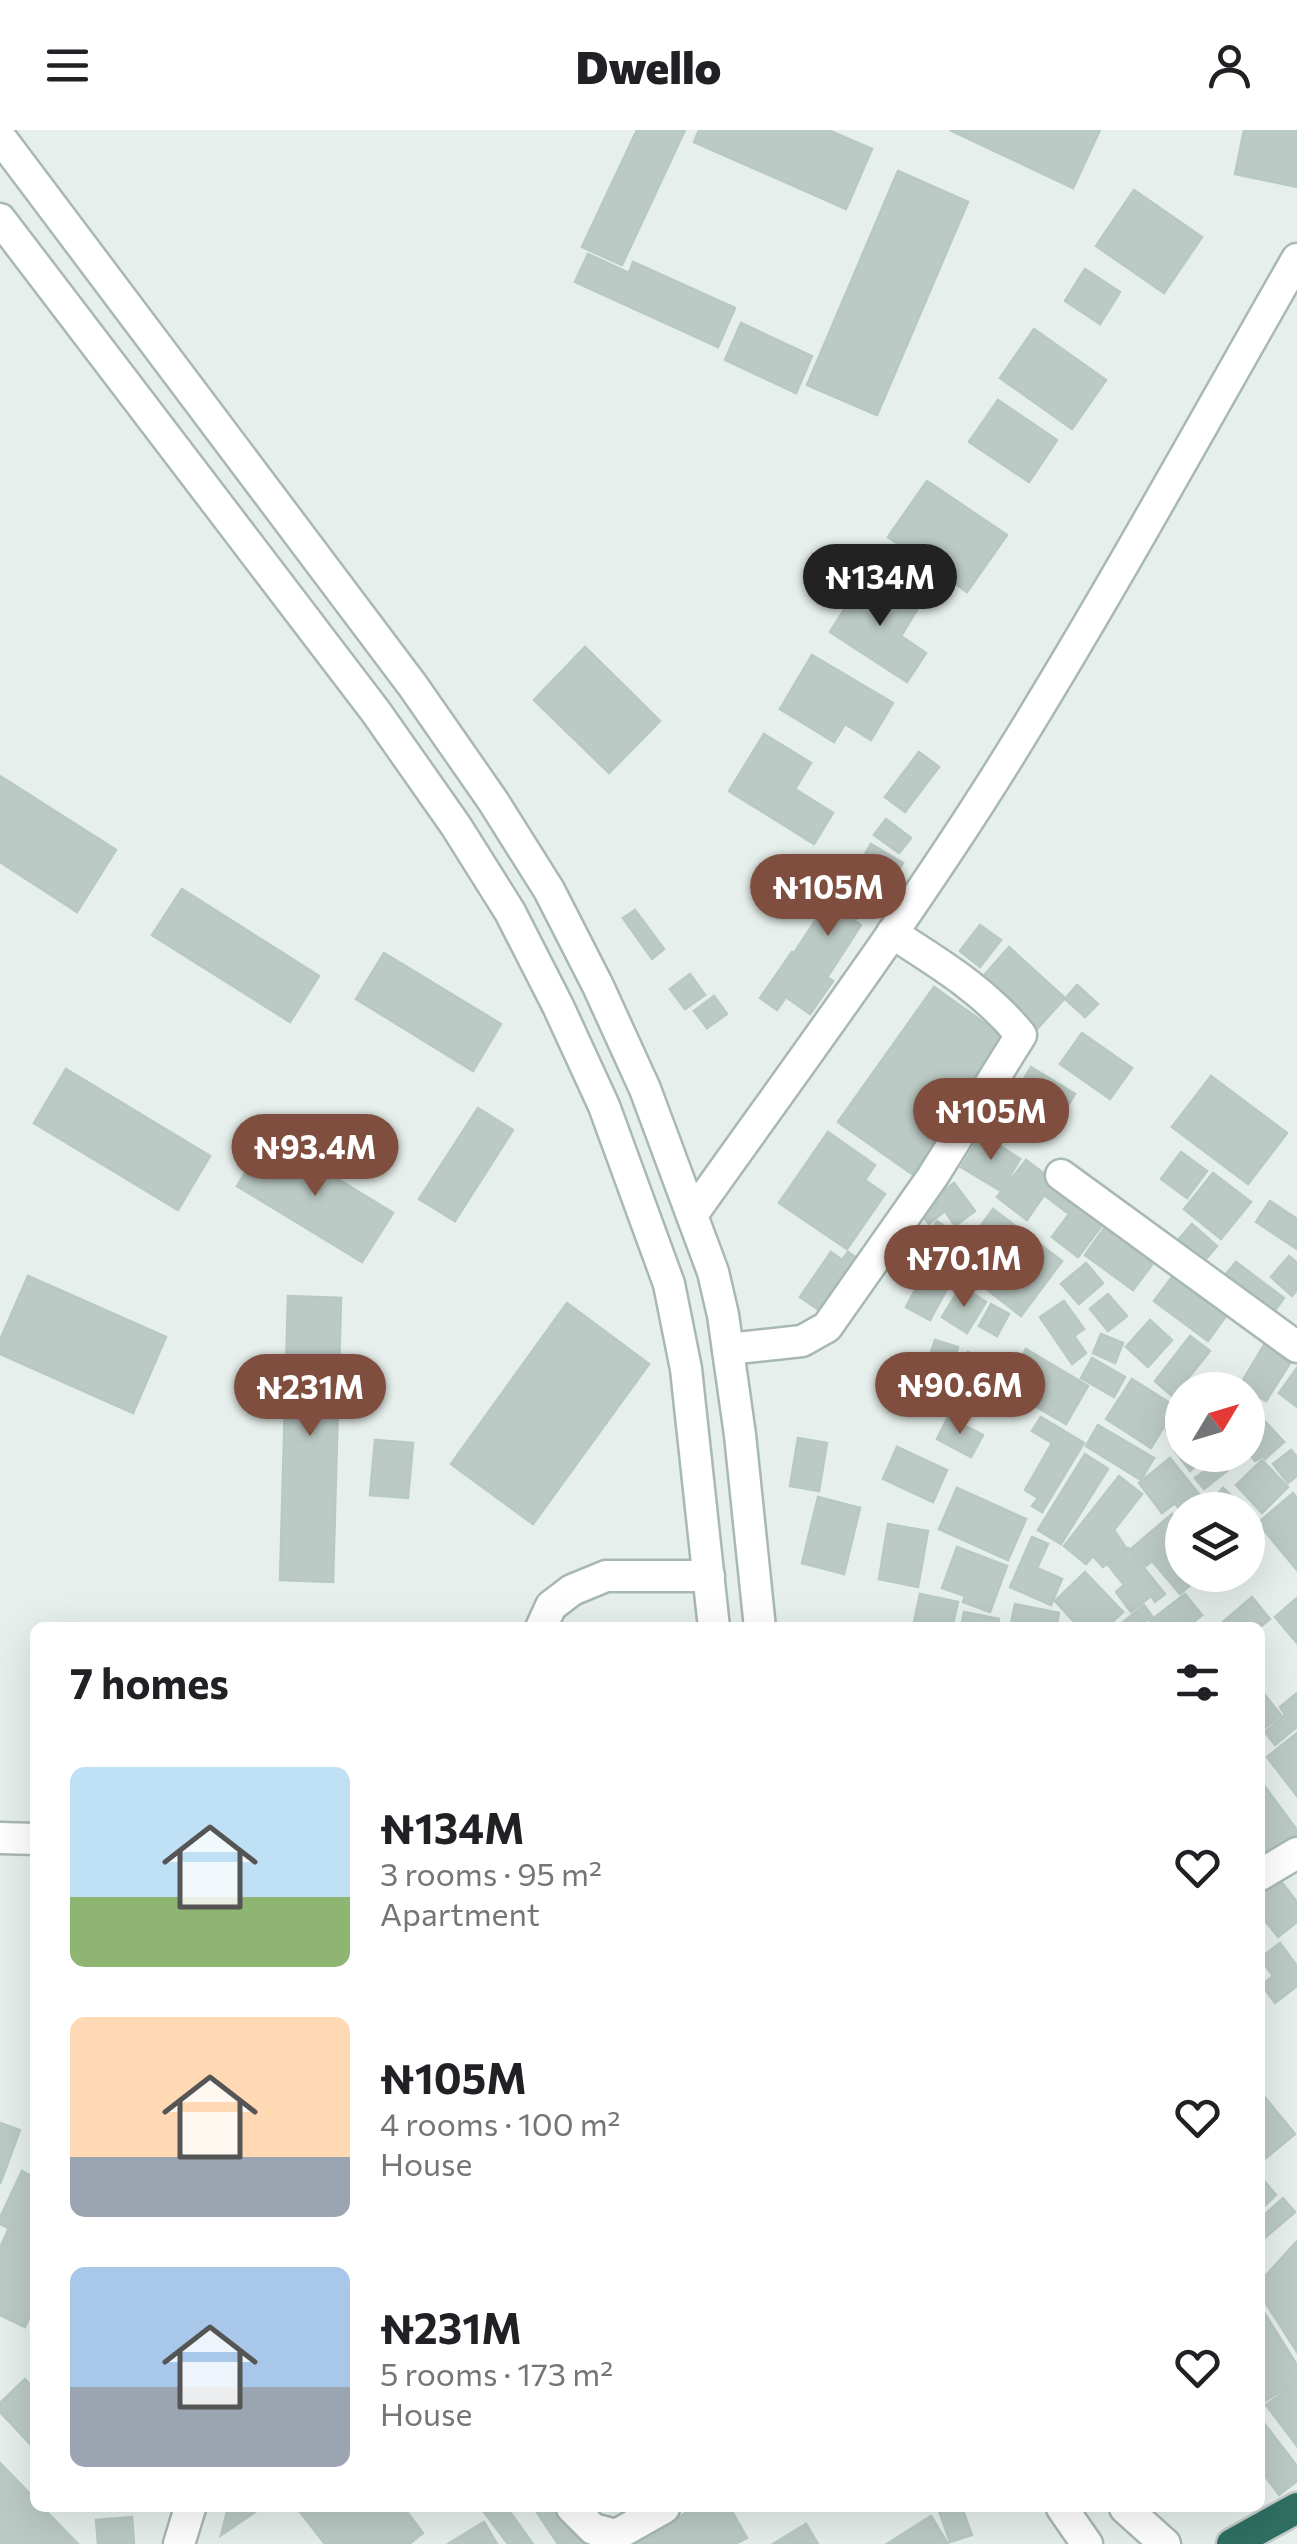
<!DOCTYPE html>
<html lang="en">
<head>
<meta charset="utf-8">
<style>
  :root { --surface:#fff; --page:#f2f2f2; --text:#202124; --muted:#757577; --accent:#7f4e3f }
  body { margin:0; font-family:Commissioner,sans-serif; background:var(--page); color:var(--text); height:100vh; display:flex; flex-direction:column; font-size:38px; white-space:nowrap }
  * { box-sizing:border-box; margin:0 }
  p { font-size:32px; color:var(--muted) }
  .icon { flex:none; width:55px; height:55px; fill:none; stroke:currentColor; stroke-width:2; stroke-linecap:round; stroke-linejoin:round }
  .map { position:relative; flex:1; overflow:hidden }
  .panel { position:absolute; left:30px; top:1492px; width:1235px; height:890px; display:flex; flex-direction:column; background:var(--surface); border-radius:15px; box-shadow:0 10px 40px #0002 }
  .panel>* { flex:none }
  .needle { width:65px; rotate:52deg }
  .tools { position:absolute; left:1165px; top:1242px; display:grid; gap:20px }
  .tools a { display:grid; place-items:center; width:100px; height:100px; border-radius:50%; background:var(--surface); box-shadow:0 10px 40px #0002; font-size:50px }
  .price { position:absolute; translate:-50% -85px; padding:0 22px; border-radius:35px; background:var(--accent); color:#fff; font-size:32px; line-height:65px; filter:drop-shadow(0 2px 5px #0008) }
  .price::after { content:''; position:absolute; left:50%; top:60px; width:30px; height:22px; margin-left:-15px; background:inherit; clip-path:polygon(0 0,100% 0,50% 100%) }
  .price.selected { background:#222; color:#fff }
  ul { padding:0; list-style:none }
  li { display:flex; align-items:center; gap:30px; height:250px; padding:0 40px }
  li span { display:grid; place-items:center; flex:none; width:280px; height:200px; border-radius:15px; color:#555 }
  li>.icon { margin-inline-start:auto }
  span .icon { width:120px; height:120px; fill:#fffc; stroke-width:1 }
  li b { font-size:42px }
  h2 { display:flex; justify-content:space-between; align-items:center; height:120px; padding:0 40px; font-size:42px }
  header { display:flex; justify-content:space-between; align-items:center; height:130px; padding:0 40px; background:var(--surface); font-size:45px; font-weight:800 }
  .map>svg:first-child { display:block }
  .building { fill:#bbcac4; stroke:#b8c9c2; stroke-width:2.5 }
  .lines { fill:none; stroke-linecap:round; stroke-linejoin:round }
  .minor-casing { stroke:#a8b8b2; stroke-width:35 }
  .highway-casing { stroke:#c2cac8; stroke-width:35 }
  .minor { stroke:#fff; stroke-width:30 }
  .highway { stroke:#2f6f62; stroke-width:30 }
</style>
</head>
<body>
<header><svg class="icon" aria-label="menu" viewBox="0 0 24 24"><path d="M4 6h16M4 12h16M4 18h16"/></svg>Dwello<svg class="icon" aria-label="person" viewBox="0 0 24 24"><circle cx="12" cy="8" r="4"/><path d="M4 21q1-7 8-7t8 7"/></svg></header>
<div class="map">
<svg width="1297" height="2414" viewBox="0 0 1297 2414">
  <rect width="100%" height="100%" fill="#e6efeb"/>
  <g class="building">
    <polygon points="637,0 685,0 622,135 582,117"/>
    <polygon points="699,0 828,0 872,19 846,79 694,12"/>
    <polygon points="950,0 1100,0 1073,58"/>
    <polygon points="1244,0 1297,0 1297,57 1235,44"/>
    <polygon points="898,41 968,72 877,285 807,255"/>
    <polygon points="1134,60 1202,107 1164,163 1096,116"/>
    <polygon points="588,124 629,143 633,132 735,178 718,217 575,152"/>
    <polygon points="1085,139 1120,162 1100,194 1065,171"/>
    <polygon points="741,193 812,226 796,263 725,230"/>
    <polygon points="1034,199 1106,250 1072,299 1000,248"/>
    <polygon points="998,270 1057,310 1029,352 969,312"/>
    <polygon points="927,351 1007,405 967,462 888,407"/>
    <polygon points="865,447 917,480 901,506 926,523 907,552 830,502"/>
    <polygon points="585,517 660,591 609,643 534,570"/>
    <polygon points="812,525 893,573 871,610 845,594 834,612 780,579"/>
    <polygon points="764,604 811,633 795,659 833,683 814,714 729,661"/>
    <polygon points="919,622 939,637 905,682 885,667"/>
    <polygon points="0,646 116,720 77,782 0,732"/>
    <polygon points="886,689 911,708 899,723 874,705"/>
    <polygon points="871,714 903,733 887,759 856,739"/>
    <polygon points="849,747 873,773 856,789 832,763"/>
    <polygon points="182,759 319,846 290,892 152,805"/>
    <polygon points="827,773 861,795 828,846 794,823"/>
    <polygon points="635,780 664,819 652,829 623,788"/>
    <polygon points="980,795 1001,810 980,837 960,821"/>
    <polygon points="1009,817 1065,868 1037,899 981,849"/>
    <polygon points="792,822 833,851 810,884 786,867 777,880 760,868"/>
    <polygon points="384,823 501,894 473,941 356,869"/>
    <polygon points="690,844 705,865 685,879 670,859"/>
    <polygon points="1077,855 1098,874 1085,887 1065,869"/>
    <polygon points="934,857 1007,909 912,1044 838,992"/>
    <polygon points="714,866 727,884 707,898 694,881"/>
    <polygon points="1082,903 1132,938 1110,969 1060,934"/>
    <polygon points="1031,937 1075,964 1054,999 1010,972"/>
    <polygon points="66,939 210,1026 178,1080 34,993"/>
    <polygon points="1211,946 1287,1003 1248,1054 1172,997"/>
    <polygon points="478,978 513,1000 455,1091 419,1069"/>
    <polygon points="828,1002 875,1035 865,1050 885,1064 847,1119 779,1073"/>
    <polygon points="982,1004 1020,1029 1001,1061 961,1037"/>
    <polygon points="268,1006 393,1083 362,1132 237,1056"/>
    <polygon points="1181,1022 1207,1041 1187,1068 1161,1049"/>
    <polygon points="1026,1030 1106,1090 1078,1127 1052,1107 1069,1084 1044,1065 1027,1090 997,1067"/>
    <polygon points="1213,1043 1251,1072 1221,1109 1184,1079"/>
    <polygon points="954,1053 975,1081 955,1096 945,1081 929,1094 918,1080"/>
    <polygon points="1270,1071 1297,1089 1297,1119 1256,1092"/>
    <polygon points="993,1079 1062,1131 1021,1186 980,1154 998,1129 971,1109"/>
    <polygon points="937,1091 980,1119 966,1140 924,1112"/>
    <polygon points="1192,1094 1217,1116 1197,1139 1172,1117"/>
    <polygon points="1105,1097 1154,1132 1133,1160 1085,1125"/>
    <polygon points="906,1106 930,1119 917,1143 893,1130"/>
    <polygon points="831,1122 842,1130 848,1122 862,1132 826,1185 800,1167"/>
    <polygon points="933,1126 958,1139 930,1190 906,1177"/>
    <polygon points="1289,1126 1297,1133 1297,1160 1292,1166 1271,1147"/>
    <polygon points="1236,1132 1284,1168 1270,1187 1221,1150"/>
    <polygon points="1086,1133 1103,1153 1079,1174 1061,1154"/>
    <polygon points="1175,1143 1228,1183 1208,1211 1154,1171"/>
    <polygon points="28,1146 166,1207 133,1283 0,1224 0,1210"/>
    <polygon points="961,1156 986,1172 967,1203 942,1187"/>
    <polygon points="1108,1164 1127,1186 1108,1201 1090,1179"/>
    <polygon points="288,1166 341,1168 333,1452 280,1450"/>
    <polygon points="1064,1171 1084,1199 1074,1206 1086,1223 1072,1234 1040,1187"/>
    <polygon points="567,1173 649,1234 533,1394 451,1334"/>
    <polygon points="991,1174 1009,1184 997,1206 979,1196"/>
    <polygon points="1150,1190 1172,1210 1148,1237 1126,1217"/>
    <polygon points="1101,1204 1123,1213 1115,1233 1093,1223"/>
    <polygon points="1190,1206 1210,1221 1173,1267 1155,1251"/>
    <polygon points="935,1210 958,1217 952,1236 929,1228"/>
    <polygon points="1267,1210 1294,1227 1266,1271 1240,1255"/>
    <polygon points="1026,1219 1088,1256 1066,1294 1004,1258"/>
    <polygon points="968,1222 992,1234 979,1259 956,1247"/>
    <polygon points="1092,1228 1125,1247 1114,1267 1081,1248"/>
    <polygon points="1297,1238 1297,1277 1279,1263"/>
    <polygon points="1132,1249 1176,1277 1151,1318 1106,1289"/>
    <polygon points="948,1287 983,1305 971,1327 937,1309"/>
    <polygon points="1041,1287 1084,1313 1042,1382 1032,1376 1038,1368 1025,1360 1052,1313 1032,1301"/>
    <polygon points="1182,1287 1182,1325 1233,1325 1238,1332 1204,1359 1195,1348 1210,1337 1205,1329 1190,1341 1175,1321 1179,1318 1166,1300"/>
    <polygon points="1262,1288 1284,1312 1265,1329 1263,1326 1255,1331 1248,1322 1248,1301"/>
    <polygon points="1098,1295 1154,1328 1141,1350 1086,1316"/>
    <polygon points="798,1308 827,1313 819,1361 790,1356"/>
    <polygon points="375,1310 413,1313 408,1368 370,1365"/>
    <polygon points="897,1317 947,1340 933,1372 883,1349"/>
    <polygon points="1291,1320 1297,1327 1297,1346 1288,1353 1273,1334"/>
    <polygon points="1085,1324 1108,1339 1061,1414 1038,1400"/>
    <polygon points="1170,1328 1203,1369 1189,1380 1182,1380 1182,1383 1175,1373 1162,1383 1139,1353"/>
    <polygon points="1262,1330 1288,1357 1262,1383 1236,1355"/>
    <polygon points="1119,1346 1142,1364 1114,1400 1126,1418 1103,1437 1093,1426 1086,1434 1064,1416"/>
    <polygon points="957,1358 1026,1389 1008,1430 939,1399"/>
    <polygon points="1223,1358 1247,1380 1203,1380"/>
    <polygon points="1293,1363 1297,1368 1297,1440 1258,1393"/>
    <polygon points="818,1367 860,1378 844,1444 802,1433"/>
    <polygon points="1172,1384 1182,1397 1182,1445 1202,1445 1180,1464 1152,1431 1146,1436 1131,1419"/>
    <polygon points="888,1394 928,1401 918,1457 879,1449"/>
    <polygon points="1032,1407 1048,1414 1037,1438 1062,1449 1051,1475 1010,1457"/>
    <polygon points="957,1417 1007,1436 990,1482 963,1472 965,1466 942,1458"/>
    <polygon points="1128,1418 1165,1464 1155,1472 1151,1466 1131,1482 1116,1462 1124,1455 1108,1435"/>
    <polygon points="1085,1442 1123,1482 1106,1498 1080,1498 1055,1471"/>
    <polygon points="920,1464 958,1472 952,1498 940,1498 914,1492"/>
    <polygon points="1185,1464 1202,1485 1186,1498 1155,1498 1150,1491"/>
    <polygon points="1252,1467 1270,1489 1259,1498 1216,1498"/>
    <polygon points="1297,1468 1297,1513 1275,1487"/>
    <polygon points="1015,1474 1059,1483 1056,1498 1010,1498"/>
    <polygon points="1144,1475 1152,1486 1138,1498 1116,1498"/>
    <polygon points="964,1482 999,1489 998,1498 961,1498"/>
    <polygon points="1260,1559 1281,1585 1260,1602"/>
    <polygon points="1297,1563 1297,1597 1275,1615 1265,1602 1285,1585 1280,1577"/>
    <polygon points="1297,1603 1297,1666 1267,1627"/>
    <polygon points="1260,1650 1297,1700 1297,1704 1260,1732"/>
    <polygon points="1273,1741 1297,1772 1297,1792 1278,1807 1260,1784 1260,1752"/>
    <polygon points="1280,1813 1297,1836 1297,1856 1275,1873 1262,1855 1273,1846 1260,1828"/>
    <polygon points="1263,1965 1295,2004 1266,2028 1260,2021 1260,1968"/>
    <polygon points="0,1993 20,2000 0,2054"/>
    <polygon points="22,2041 35,2048 35,2175 25,2197 0,2185 0,2118 9,2098 0,2094 0,2088"/>
    <polygon points="1260,2046 1276,2065 1260,2080"/>
    <polygon points="1283,2068 1295,2082 1260,2112 1260,2089"/>
    <polygon points="1297,2111 1297,2222 1260,2164 1260,2152"/>
    <polygon points="1260,2176 1297,2235 1297,2251 1260,2274"/>
    <polygon points="25,2249 35,2260 35,2319 0,2282 0,2273"/>
    <polygon points="1297,2252 1297,2316 1266,2275"/>
    <polygon points="1260,2288 1297,2336 1297,2351 1279,2365 1260,2339"/>
    <polygon points="0,2333 35,2369 35,2378 43,2378 78,2414 0,2414"/>
    <polygon points="228,2378 261,2378 221,2405"/>
    <polygon points="297,2378 404,2378 423,2403 409,2414 325,2414"/>
    <polygon points="481,2378 507,2378 533,2414 508,2414"/>
    <polygon points="534,2378 563,2378 586,2414 558,2414"/>
    <polygon points="695,2378 730,2378 747,2408 735,2414 628,2414"/>
    <polygon points="938,2378 962,2378 972,2405 950,2412"/>
    <polygon points="931,2386 948,2414 887,2414"/>
    <polygon points="132,2387 134,2414 98,2414 96,2390"/>
    <polygon points="484,2392 497,2414 448,2414"/>
    <polygon points="806,2394 818,2414 773,2414"/>
  </g>
  <g class="lines">
    <g class="minor-casing">
      <g id="minor">
        <polyline points="0,7 413,556 493,671 549,760 598,856 645,959 713,1142 723,1185 740,1305 760,1498"/>
        <polyline points="0,89 376,582 456,696 510,782 558,876 604,976 669,1154 686,1239 714,1498"/>
        <polyline points="1061,1045 1297,1217"/>
        <path d="M692,1085C799,934 911,784 1009,626C1110,463 1202,295 1297,129"/>
        <path d="M728,1219L802,1211L827,1197L933,1046L1021,905C984,860 940,834 892,803"/>
        <polyline points="541,1498 551,1476 572,1460 606,1446 709,1446"/>
        <polyline points="0,1708 35,1709"/>
        <polyline points="1260,1745 1297,1723"/>
        <polyline points="572,2378 593,2399 616,2405 664,2378"/>
        <polyline points="1062,2378 1087,2414"/>
        <polyline points="1125,2378 1165,2414"/>
        <polyline points="179,2414 190,2378"/>
      </g>
    </g>
    <g class="highway-casing">
      <polyline id="highway" points="1232,2414 1297,2378"/>
    </g>
    <use href="#minor" class="minor"/>
    <use href="#highway" class="highway"/>
  </g>
</svg>
<div class="tools">
<a><svg class="needle" viewBox="-14 -14 28 28"><path d="M0-13l5 13h-10z" fill="#e53935"/><path d="M0 13l5-13h-10z" fill="#757577"/></svg></a>
<a><svg class="icon" aria-label="layers" viewBox="0 0 24 24"><path d="M12 4l9 5-9 5-9-5zM3 14l9 5 9-5"/></svg></a>
</div>
<b class="price selected" style="left:880px;top:499px">₦134M</b>
<b class="price" style="left:828px;top:809px">₦105M</b>
<b class="price" style="left:991px;top:1033px">₦105M</b>
<b class="price" style="left:315px;top:1069px">₦93.4M</b>
<b class="price" style="left:964px;top:1180px">₦70.1M</b>
<b class="price" style="left:960px;top:1307px">₦90.6M</b>
<b class="price" style="left:310px;top:1309px">₦231M</b>
<section class="panel">
<h2>7 homes<svg class="icon" aria-label="filters" viewBox="0 0 24 24"><path d="M4 7h16M4 17h16"/><circle cx="9" cy="7" r="2"/><circle cx="15" cy="17" r="2"/></svg></h2>
<ul>
<li><span style="background:linear-gradient(#bfe0f5 65%,#8fb573 0)"><svg class="icon" aria-label="home" viewBox="0 0 24 24"><path d="M3 11l9-7 9 7M6 9v11h12V9"/></svg></span><div><b>₦134M</b><p>3 rooms · 95 m²</p><p>Apartment</p></div><svg class="icon" aria-label="heart" viewBox="0 0 24 24"><path d="M12 20l-8-8c-3-5 5-10 8-4 3-6 11-1 8 4z"/></svg></li>
<li><span style="background:linear-gradient(#ffd9b3 70%,#9aa5b1 0)"><svg class="icon" aria-label="home" viewBox="0 0 24 24"><path d="M3 11l9-7 9 7M6 9v11h12V9"/></svg></span><div><b>₦105M</b><p>4 rooms · 100 m²</p><p>House</p></div><svg class="icon" aria-label="heart" viewBox="0 0 24 24"><path d="M12 20l-8-8c-3-5 5-10 8-4 3-6 11-1 8 4z"/></svg></li>
<li><span style="background:linear-gradient(#a9c7e8 60%,#9aa5b1 0)"><svg class="icon" aria-label="home" viewBox="0 0 24 24"><path d="M3 11l9-7 9 7M6 9v11h12V9"/></svg></span><div><b>₦231M</b><p>5 rooms · 173 m²</p><p>House</p></div><svg class="icon" aria-label="heart" viewBox="0 0 24 24"><path d="M12 20l-8-8c-3-5 5-10 8-4 3-6 11-1 8 4z"/></svg></li>
</ul>
</section>
</div>
</body>
</html>
